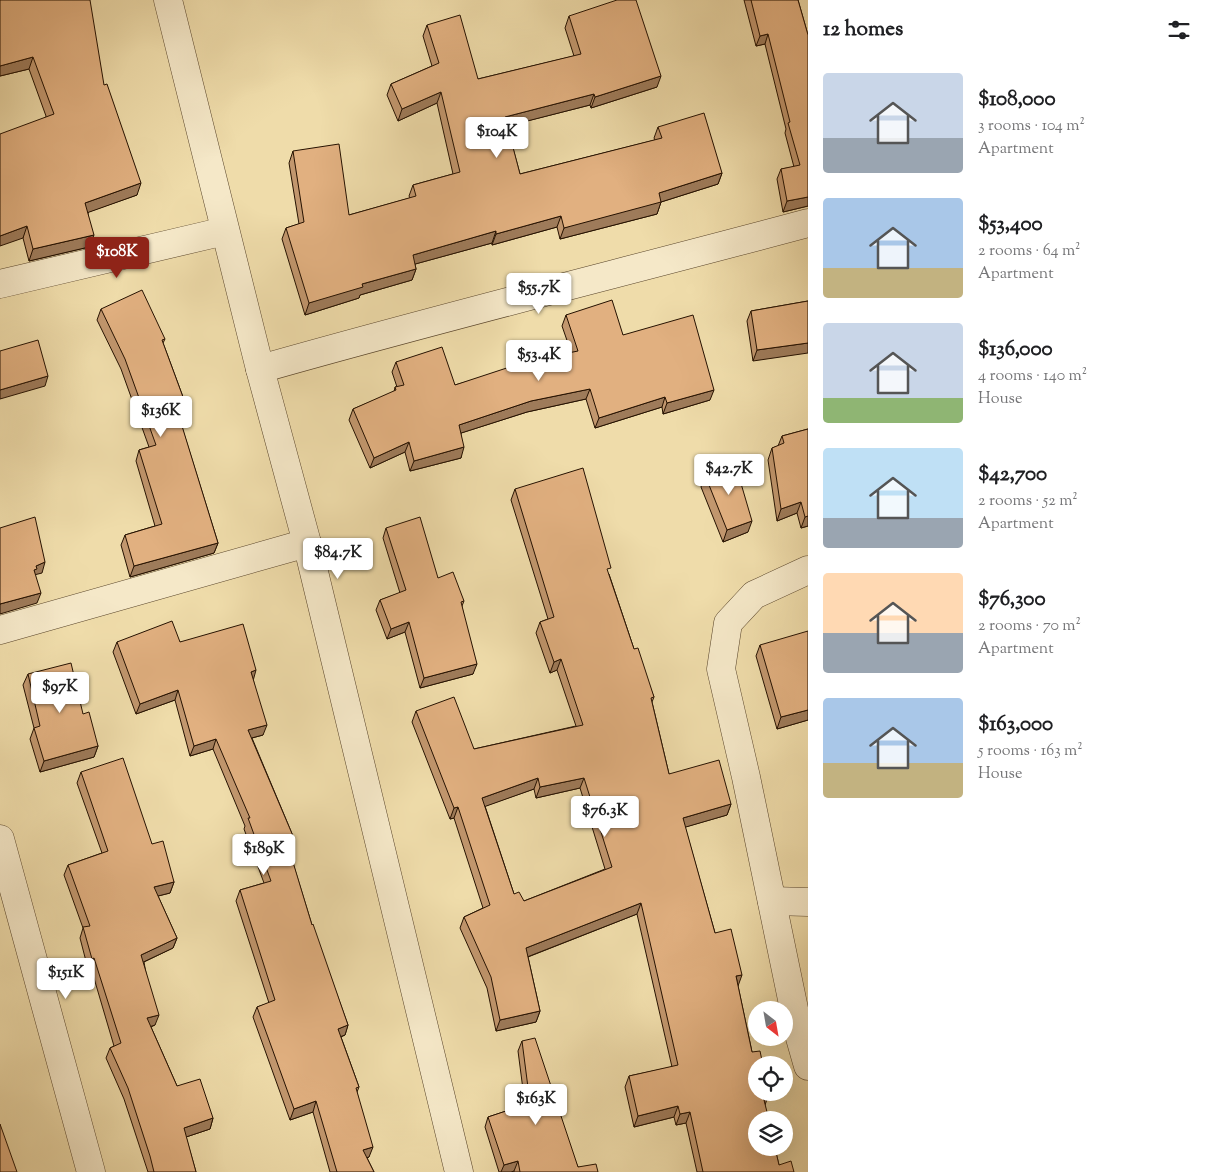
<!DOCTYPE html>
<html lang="en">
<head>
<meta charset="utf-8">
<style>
  :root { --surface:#fff; --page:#f2f2f2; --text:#202124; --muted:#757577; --accent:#8f2418 }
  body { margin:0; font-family:"Sorts Mill Goudy",serif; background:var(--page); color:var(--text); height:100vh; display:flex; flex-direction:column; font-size:19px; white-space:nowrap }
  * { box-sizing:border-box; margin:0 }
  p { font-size:16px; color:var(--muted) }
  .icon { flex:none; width:28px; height:28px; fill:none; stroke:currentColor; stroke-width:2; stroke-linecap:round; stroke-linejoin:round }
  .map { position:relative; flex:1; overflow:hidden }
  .side { display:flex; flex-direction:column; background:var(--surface); width:400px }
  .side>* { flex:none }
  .needle { width:32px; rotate:149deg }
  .buttons { position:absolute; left:748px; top:1001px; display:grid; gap:10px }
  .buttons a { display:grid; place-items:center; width:45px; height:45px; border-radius:50%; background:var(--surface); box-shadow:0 5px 20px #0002; font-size:25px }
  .price { position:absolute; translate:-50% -42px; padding:0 11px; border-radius:5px; background:#fff; color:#222; font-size:16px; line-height:32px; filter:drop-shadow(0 1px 2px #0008) }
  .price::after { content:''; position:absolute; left:50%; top:30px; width:15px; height:11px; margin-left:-8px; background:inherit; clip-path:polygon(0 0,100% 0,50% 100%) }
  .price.current { background:var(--accent); color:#fff }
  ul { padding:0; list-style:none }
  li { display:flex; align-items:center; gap:15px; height:125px; padding:0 15px }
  li span { display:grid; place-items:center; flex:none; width:140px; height:100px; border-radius:5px; color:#555 }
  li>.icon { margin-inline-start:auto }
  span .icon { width:60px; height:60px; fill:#fffc; stroke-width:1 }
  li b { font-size:21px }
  h2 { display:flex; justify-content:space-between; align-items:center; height:60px; padding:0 15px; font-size:21px }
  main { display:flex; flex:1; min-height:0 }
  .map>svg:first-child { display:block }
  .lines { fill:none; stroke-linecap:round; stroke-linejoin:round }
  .street-casing { stroke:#58442a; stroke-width:29 }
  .street { stroke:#f5e8c8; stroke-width:28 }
  .wall { fill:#c2976e; stroke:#251100; fill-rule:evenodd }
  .shaded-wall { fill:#9e7b5a; stroke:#251100 }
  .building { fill:#e1b080; stroke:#251100; fill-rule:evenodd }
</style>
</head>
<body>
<main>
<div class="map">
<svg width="808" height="1172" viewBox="0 0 808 1172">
  <rect width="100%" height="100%" fill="#efdcaa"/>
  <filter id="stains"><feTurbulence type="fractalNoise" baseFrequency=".004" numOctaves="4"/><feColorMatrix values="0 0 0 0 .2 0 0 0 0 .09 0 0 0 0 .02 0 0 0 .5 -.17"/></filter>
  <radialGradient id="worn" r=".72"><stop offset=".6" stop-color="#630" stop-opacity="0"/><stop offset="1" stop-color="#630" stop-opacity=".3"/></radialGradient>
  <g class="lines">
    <g class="street-casing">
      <g id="street">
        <polyline points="168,0 260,369 307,543 459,1172"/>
        <polyline points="0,284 225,231"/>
        <path d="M260,369C442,317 625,272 808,223"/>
        <polyline points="808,570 754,595 728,623 721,669 746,777 800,1038 808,1066"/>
        <polyline points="0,630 307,543"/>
        <polyline points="0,839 91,1172"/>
        <polyline points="772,901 808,902"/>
      </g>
    </g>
    <use href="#street" class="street"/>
  </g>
  <g class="wall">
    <polygon points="0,0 104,85 137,195 88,212 89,247 29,261 23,238 46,116 29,69 0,76"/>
    <polygon points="744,0 798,0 808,35 808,206 783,212 777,179 781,169 794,167 785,133 786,129 765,44 756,46"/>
    <polygon points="569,16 657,87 591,108 590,105 507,126 520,174 655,140 654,138 658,127 722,173 718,184 661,202 657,214 560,239 557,227 492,245 492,243 415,264 416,269 412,280 360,295 359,298 305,315 282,239 286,228 299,224 289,163 293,151 349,215 410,198 409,196 413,185 453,174 437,103 398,121 387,95 391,84 432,66 423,36 427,25 478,79 574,56 565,28"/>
    <polygon points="808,301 753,361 747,321 751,311"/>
    <polygon points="101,309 165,339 163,343 183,397 179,407 176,408 218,543 214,553 130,577 121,545 125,535 155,526 136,461 139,450 149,447 121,369 97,320"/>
    <polygon points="566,315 623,335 710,400 663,414 662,407 595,428 586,399 527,412 461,433 461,458 410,471 405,452 370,468 349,420 353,409 394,392 395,387 397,387 392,372 396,362 455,385 571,352 562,326"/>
    <polygon points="808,429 808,526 801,528 797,513 777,521 768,460 772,448 778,446 782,436"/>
    <polygon points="705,475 748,532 723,542 701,487"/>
    <path d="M515,489L609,574L634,649L654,697L652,702L669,774L731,804L727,815L685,827L715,933L738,986L752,1052L779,1165L794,1172H697L686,1123L676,1125L674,1117L634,1127L625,1087L629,1076L672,1067L637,914L528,957L540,1011L536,1022L496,1031L487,988L460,928L464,917L483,908L454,818L450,819L412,722L416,711L474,749L576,726L557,670L550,673L536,633L540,622L548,619L511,500ZM580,788L605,869L524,901L514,894L485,806L534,789L536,798Z"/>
    <polygon points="386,528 438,578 464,601 462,606 473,674 420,688 405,632 387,639 376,610 380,600 400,593 383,538"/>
    <polygon points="117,642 180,642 253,678 263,735 252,738 293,836 289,846 288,847 312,925 348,1025 345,1035 341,1037 359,1087 357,1092 369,1157 367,1158 374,1172 330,1172 313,1112 290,1120 253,1017 257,1007 269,1003 236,901 240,890 264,883 244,829 245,826 213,749 190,756 175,700 136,714 113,652"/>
    <polygon points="760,645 808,720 777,729 756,656"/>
    <polygon points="28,674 83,714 98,746 94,757 40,772 30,739 34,728 23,685"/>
    <polygon points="81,772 152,844 174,882 170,893 158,896 177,938 173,948 144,962 155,1025 151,1027 177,1086 213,1118 210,1129 186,1137 196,1172 148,1172 124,1099 106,1058 110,1048 114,1046 91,968 88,969 80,938 83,928 64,875 68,865 102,853 77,783"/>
    <polygon points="522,1041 578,1167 598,1172 514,1172 514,1171 511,1172 499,1172 485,1127 488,1117 525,1105 518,1051"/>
  </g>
  <g class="shaded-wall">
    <polygon points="768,34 765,44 756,46 760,36"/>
    <polygon points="33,57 29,69 0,76 0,66"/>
    <polygon points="661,76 657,87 591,108 595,97"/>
    <polygon points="441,92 437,103 398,121 402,109"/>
    <polygon points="594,94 590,105 500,128 505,117"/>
    <polygon points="722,173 718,184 661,202 657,214 560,239 564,228 659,193"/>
    <polygon points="141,183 137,195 81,215 85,203"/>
    <polygon points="808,197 808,206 783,212 787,201"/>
    <polygon points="561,216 557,227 492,245 496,234"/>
    <polygon points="27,226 23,238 0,246 0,236"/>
    <polygon points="496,231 492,243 408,266 413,255"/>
    <polygon points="94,235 89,247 29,261 33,249"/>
    <polygon points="416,269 412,280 360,295 359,298 305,315 309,303 362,284"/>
    <polygon points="808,343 808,353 753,361 757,350"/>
    <polygon points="48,376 45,386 0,399 0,390"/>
    <polygon points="590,389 586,399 527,412 455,435 459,425 531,401"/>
    <polygon points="714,390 710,400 663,414 667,403"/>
    <polygon points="183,397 179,407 170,410 174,400"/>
    <polygon points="665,397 662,407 595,428 599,418"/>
    <polygon points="409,442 405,452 370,468 374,458"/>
    <polygon points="464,447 461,458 410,471 414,461"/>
    <polygon points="801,502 797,513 777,521 781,509"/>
    <polygon points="808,516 808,526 801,528 805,517"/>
    <polygon points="752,521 748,532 723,542 727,530"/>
    <polygon points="218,543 214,553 130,577 134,566"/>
    <polygon points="45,562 42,573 34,575 30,580 36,566"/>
    <polygon points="41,593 37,603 0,614 0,604"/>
    <polygon points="409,622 405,632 387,639 391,629"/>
    <polygon points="561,659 557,670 550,673 554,662"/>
    <polygon points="477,664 473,674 420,688 424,678"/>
    <polygon points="256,670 253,681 251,672"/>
    <polygon points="178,690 175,700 136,714 140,704"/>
    <polygon points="808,710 808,720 777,729 781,717"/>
    <polygon points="267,725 263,735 244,740 248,730"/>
    <polygon points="216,739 213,749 190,756 194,746"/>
    <polygon points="98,746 94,757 40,772 44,761"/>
    <polygon points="538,778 534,789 478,809 482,798"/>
    <polygon points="584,778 580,788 536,798 540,787"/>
    <polygon points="731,804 727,815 679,829 683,818"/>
    <polygon points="458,807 454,818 450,819 454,808"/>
    <polygon points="293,836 289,846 282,849 286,839"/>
    <polygon points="174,882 170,893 150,898 154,887"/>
    <polygon points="641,903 637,914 522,959 526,948"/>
    <polygon points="177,938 173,948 137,965 141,955"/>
    <polygon points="94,958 91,968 88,969 92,959"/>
    <polygon points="742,975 738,986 736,976"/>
    <polygon points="540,1011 536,1022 496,1031 500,1020"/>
    <polygon points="159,1015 155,1025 143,1029 147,1018"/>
    <polygon points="348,1025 345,1035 334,1039 338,1029"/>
    <polygon points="769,1094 765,1105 763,1096"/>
    <polygon points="316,1101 313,1112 290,1120 294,1109"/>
    <polygon points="678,1106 674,1117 634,1127 638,1116"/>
    <polygon points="690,1112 686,1123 676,1125 680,1114"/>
    <polygon points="213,1118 210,1129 180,1139 184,1128"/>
    <polygon points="373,1147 369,1157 359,1160 363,1150"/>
    <polygon points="518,1161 514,1171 511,1172 501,1172 504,1165"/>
  </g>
  <g class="building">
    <polygon points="0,0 90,0 104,85 107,84 141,183 85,203 94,235 33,249 27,226 0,236 0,134 54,114 33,57 0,66"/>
    <polygon points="617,0 636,0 661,76 595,97 594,94 505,117 520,174 662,138 658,127 704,113 722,173 659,193 661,202 564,228 561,216 496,234 496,231 413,255 416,269 362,284 363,287 309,303 286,228 304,222 293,151 339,144 349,215 416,196 413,185 460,172 441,92 402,109 391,84 439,63 427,25 460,15 478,79 581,54 569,16"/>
    <polygon points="751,0 798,0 808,35 808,197 787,201 781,169 800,165 788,123 790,122 768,34 760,36"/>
    <polygon points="142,290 165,339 162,340 183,397 174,400 218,543 134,566 125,535 162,524 139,450 156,445 125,359 101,309"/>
    <polygon points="612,300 623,335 693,315 714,390 667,403 665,397 599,418 590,389 531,401 459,425 464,447 414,461 409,442 374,458 353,409 396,390 395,387 404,385 396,362 442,347 455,385 528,361 578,351 566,315"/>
    <polygon points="808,301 808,343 757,350 751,311"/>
    <polygon points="38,340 48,376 0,390 0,351"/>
    <polygon points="808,429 808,516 805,517 801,502 781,509 772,448 784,443 782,436"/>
    <polygon points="735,463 752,521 727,530 705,475"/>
    <path d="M583,468L611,568L607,569L634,649L638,648L654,697L651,698L669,774L719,760L731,804L683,818L715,933L731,929L742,975L736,976L752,1052L760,1051L763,1065H756V1092H769V1094L763,1096L769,1120H756V1148H775L779,1165L791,1161L794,1172H703L690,1112L680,1114L678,1106L638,1116L629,1076L678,1065L641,903L526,948L540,1011L500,1020L491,977L464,917L490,905L458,807L454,808L416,711L454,697L474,749L583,725L561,659L554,662L540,622L554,617L515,489ZM538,778L540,787L584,778L612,867L524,901L519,892L514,894L482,798Z"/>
    <polygon points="35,517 45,562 36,566 37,569 34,570 41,593 0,604 0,528"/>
    <polygon points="420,517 438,578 453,572 464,601 461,602 477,664 424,678 409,622 391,629 380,600 406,590 386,528"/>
    <polygon points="172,621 180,642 243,624 256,670 251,672 267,725 248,730 293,836 286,839 312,925 313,924 348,1025 338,1029 359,1087 356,1088 373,1147 363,1150 374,1172 337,1172 316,1101 294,1109 257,1007 275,1000 240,890 271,881 248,818 250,818 216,739 194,746 178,690 140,704 117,642"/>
    <polygon points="808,631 808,710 781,717 760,645"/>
    <polygon points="71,663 83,714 89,712 98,746 44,761 34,728 40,726 28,674"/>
    <polygon points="123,758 152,844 163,841 174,882 154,887 177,938 141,955 159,1015 147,1018 177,1086 200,1079 213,1118 184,1128 196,1172 154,1172 150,1156 128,1088 110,1048 121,1043 94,958 92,959 83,927 90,926 68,865 108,851 81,772"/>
    <polygon points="535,1038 578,1167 596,1164 598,1172 520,1172 518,1161 504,1165 488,1117 530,1103 522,1041"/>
    <polygon points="0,1124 17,1172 0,1172"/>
  </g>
  <rect width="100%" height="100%" filter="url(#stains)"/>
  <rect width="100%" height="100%" fill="url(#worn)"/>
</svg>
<div class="buttons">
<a><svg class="needle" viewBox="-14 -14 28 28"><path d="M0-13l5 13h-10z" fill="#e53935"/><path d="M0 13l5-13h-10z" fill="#757577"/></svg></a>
<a><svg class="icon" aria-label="locate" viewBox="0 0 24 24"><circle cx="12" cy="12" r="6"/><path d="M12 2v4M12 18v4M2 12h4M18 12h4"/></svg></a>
<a><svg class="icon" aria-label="layers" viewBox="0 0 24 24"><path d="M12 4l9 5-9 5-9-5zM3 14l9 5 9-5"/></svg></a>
</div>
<b class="price" style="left:497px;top:159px">$104K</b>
<b class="price current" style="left:117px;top:279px">$108K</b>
<b class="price" style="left:539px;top:315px">$55.7K</b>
<b class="price" style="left:539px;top:382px">$53.4K</b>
<b class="price" style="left:161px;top:438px">$136K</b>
<b class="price" style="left:729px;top:496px">$42.7K</b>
<b class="price" style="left:338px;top:580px">$84.7K</b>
<b class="price" style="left:60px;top:714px">$97K</b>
<b class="price" style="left:605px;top:838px">$76.3K</b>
<b class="price" style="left:264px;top:876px">$189K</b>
<b class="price" style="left:66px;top:1000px">$151K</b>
<b class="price" style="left:536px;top:1126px">$163K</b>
</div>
<section class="side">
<h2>12 homes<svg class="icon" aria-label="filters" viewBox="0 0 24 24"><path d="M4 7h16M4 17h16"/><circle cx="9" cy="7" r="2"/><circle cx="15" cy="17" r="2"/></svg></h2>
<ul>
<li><span style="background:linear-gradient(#c9d6e8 65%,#9aa5b1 0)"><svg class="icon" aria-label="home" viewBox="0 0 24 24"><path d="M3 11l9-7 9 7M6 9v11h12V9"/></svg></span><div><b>$108,000</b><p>3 rooms · 104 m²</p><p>Apartment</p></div></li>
<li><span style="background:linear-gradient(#a9c7e8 70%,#c2b280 0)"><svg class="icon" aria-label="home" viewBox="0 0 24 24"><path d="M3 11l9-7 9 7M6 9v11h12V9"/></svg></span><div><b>$53,400</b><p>2 rooms · 64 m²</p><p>Apartment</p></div></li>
<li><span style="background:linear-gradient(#c9d6e8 75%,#8fb573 0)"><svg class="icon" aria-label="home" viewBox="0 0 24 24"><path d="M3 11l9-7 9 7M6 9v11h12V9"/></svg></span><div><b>$136,000</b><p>4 rooms · 140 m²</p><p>House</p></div></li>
<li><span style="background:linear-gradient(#bfe0f5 70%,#9aa5b1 0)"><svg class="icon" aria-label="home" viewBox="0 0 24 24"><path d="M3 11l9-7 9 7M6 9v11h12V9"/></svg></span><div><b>$42,700</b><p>2 rooms · 52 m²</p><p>Apartment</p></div></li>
<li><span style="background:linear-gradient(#ffd9b3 60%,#9aa5b1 0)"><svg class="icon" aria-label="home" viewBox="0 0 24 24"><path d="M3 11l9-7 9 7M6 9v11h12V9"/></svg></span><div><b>$76,300</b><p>2 rooms · 70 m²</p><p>Apartment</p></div></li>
<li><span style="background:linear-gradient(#a9c7e8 65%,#c2b280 0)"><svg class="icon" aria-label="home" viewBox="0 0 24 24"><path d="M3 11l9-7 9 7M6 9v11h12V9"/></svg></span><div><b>$163,000</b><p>5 rooms · 163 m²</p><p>House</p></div></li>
</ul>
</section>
</main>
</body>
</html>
